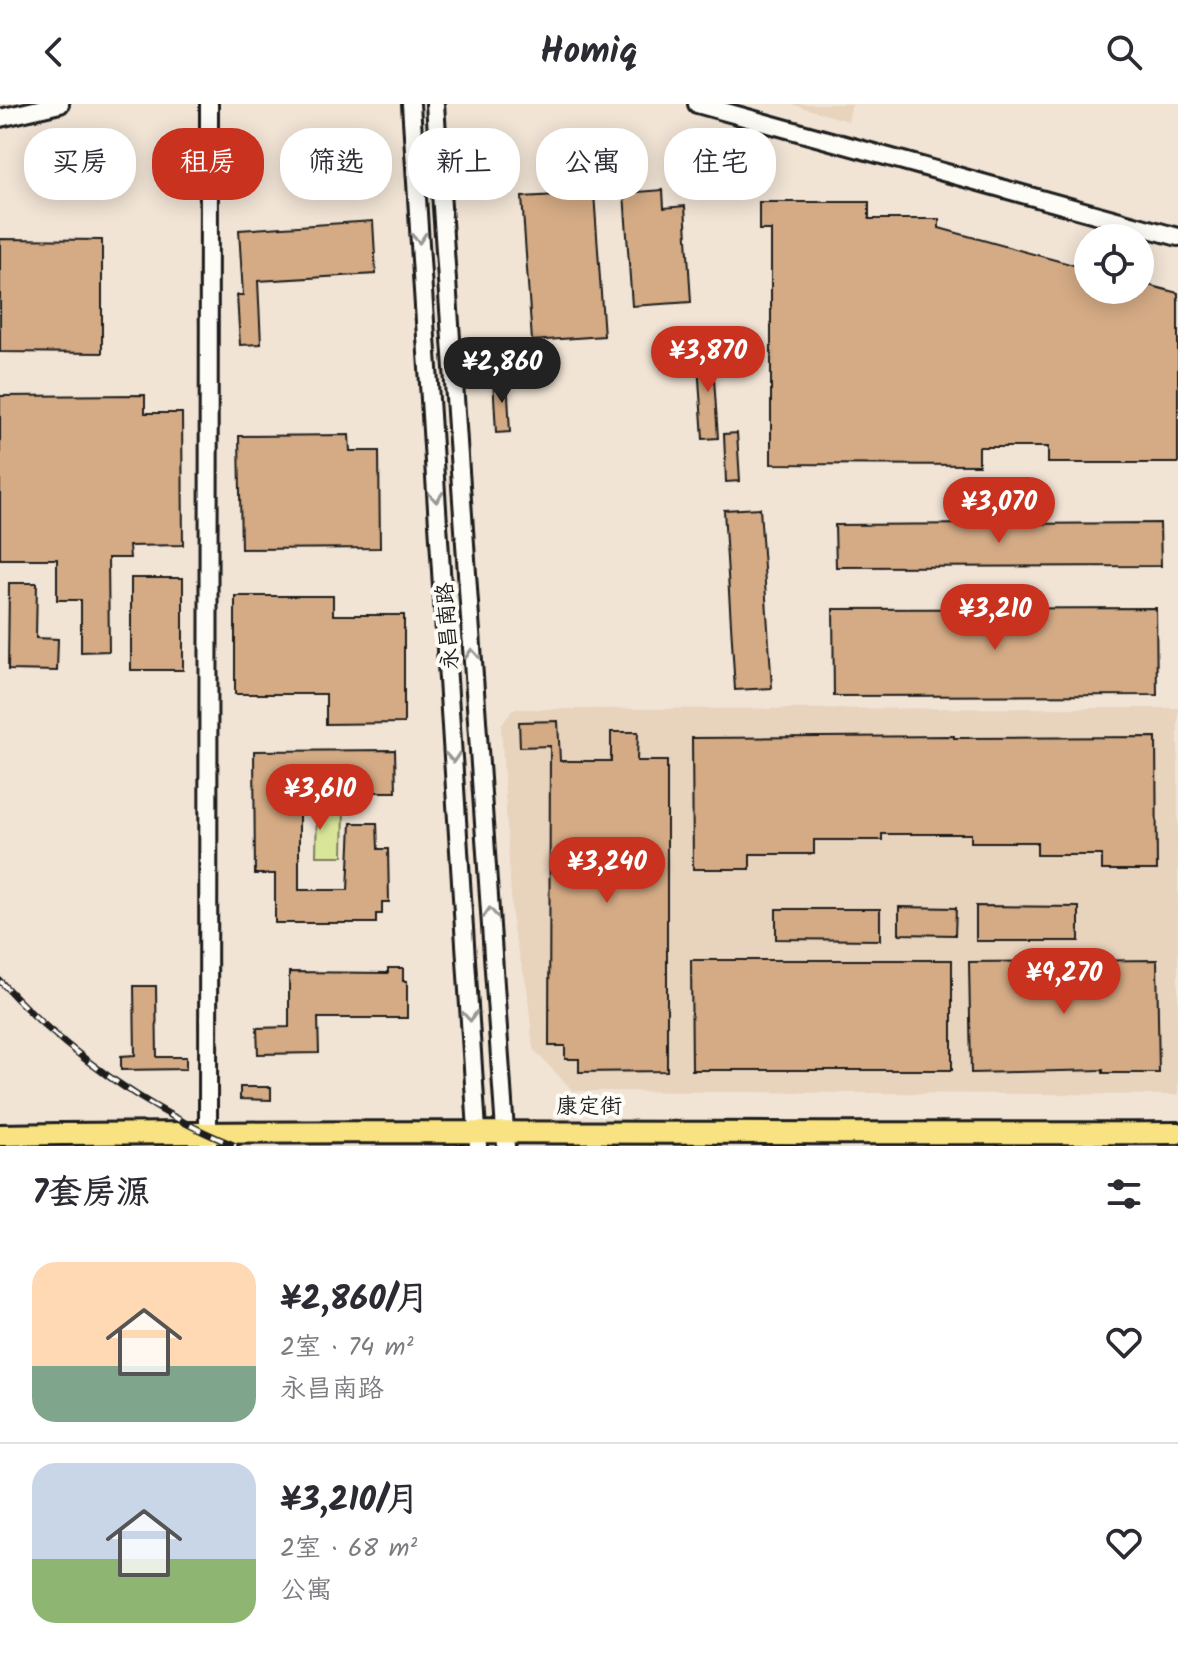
<!DOCTYPE html>
<html lang="zh">
<head>
<meta charset="utf-8">
<style>
  :root { --surface:#fff; --page:#f2f2f3; --text:#2b2b33; --muted:#7c7c81; --line:#e1e1e2; --accent:#c8321e }
  body { margin:0; font-family:Kalam,"LXGW WenKai TC",sans-serif; background:var(--page); color:var(--text); height:100vh; display:flex; flex-direction:column; font-size:30px; white-space:nowrap }
  * { box-sizing:border-box; margin:0 }
  p { font-size:26px; color:var(--muted) }
  .icon { flex:none; width:44px; height:44px; fill:none; stroke:currentColor; stroke-width:2; stroke-linecap:round; stroke-linejoin:round }
  .map { position:relative; height:1042px; overflow:hidden }
  .sheet { display:flex; flex-direction:column; background:var(--surface); flex:1 }
  .sheet>* { flex:none }
  .top-card { position:absolute; left:24px; top:24px; width:1130px; height:72px; display:flex; gap:16px }
  .controls { position:absolute; left:1074px; top:120px; display:grid; gap:16px }
  .controls a { display:grid; place-items:center; width:80px; height:80px; border-radius:50%; background:var(--surface); box-shadow:0 4px 20px #0003; font-size:40px }
  .price { position:absolute; translate:-50% -68px; padding:0 18px; border-radius:28px; background:var(--accent); color:#fff; font-size:26px; line-height:52px; filter:drop-shadow(0 2px 4px #0008) }
  .price::after { content:''; position:absolute; left:50%; top:48px; width:24px; height:18px; margin-left:-12px; background:inherit; clip-path:polygon(0 0,100% 0,50% 100%) }
  .price.current { background:#222; color:#fff }
  ul { padding:0; list-style:none }
  li { display:flex; align-items:center; gap:24px; height:200px; padding:0 32px }
  li+li { border-top:2px solid var(--line) }
  li span { display:grid; place-items:center; flex:none; width:224px; height:160px; border-radius:24px; color:#555 }
  li>.icon { margin-inline-start:auto }
  span .icon { width:96px; height:96px; fill:#fffc; stroke-width:1 }
  li b { font-size:34px }
  h2 { display:flex; justify-content:space-between; align-items:center; height:96px; padding:0 32px; font-size:34px }
  .tag { padding:0 28px; border-radius:32px; background:var(--surface); box-shadow:0 4px 20px #0003; font-size:28px; line-height:72px }
  .tag.current { background:var(--accent); color:#fff }
  header { display:flex; justify-content:space-between; align-items:center; height:104px; padding:0 32px; background:var(--surface); font-size:36px; font-weight:800 }
  .map>svg:first-child { display:block }
  .built { fill:#e8d3bd }
  .green { fill:#d9e699; stroke:#7a815a; stroke-width:2 }
  .building { fill:#d4ab85; stroke:#1c1c1c; stroke-width:2 }
  .lines { fill:none; stroke-linecap:round; stroke-linejoin:round }
  .minor-casing { stroke:#1c1c1c; stroke-width:22 }
  .major-casing { stroke:#1c1c1c; stroke-width:26 }
  .minor { stroke:#fdfcf7; stroke-width:16 }
  .major { stroke:#f8e281; stroke-width:20 }
  .rail-casing { stroke:#1c1c1c; stroke-width:7 }
  .rail { stroke:#fdfcf7; stroke-width:4; stroke-dasharray:12; stroke-linecap:butt }
  .oneway { stroke:#989794 }
  .labels { text-anchor:middle; dominant-baseline:central; stroke-width:8; stroke-linejoin:round; paint-order:stroke }
  .street-label { font-size:22px; fill:#1c1c1c; stroke:#fdfcf7 }
</style>
</head>
<body>
<header><svg class="icon" aria-label="back" viewBox="0 0 24 24"><path d="M15 5l-7 7 7 7"/></svg>Homiq<svg class="icon" aria-label="search" viewBox="0 0 24 24"><circle cx="10" cy="10" r="6"/><path d="M15 15l6 6"/></svg></header>
<div class="map">
<svg width="1178" height="1042" viewBox="0 0 1178 1042">
  <rect width="100%" height="100%" fill="#f1e4d5"/>
  <filter id="ink" filterUnits="userSpaceOnUse"><feTurbulence type="fractalNoise" baseFrequency=".0125" numOctaves="2"/><feDisplacementMap in="SourceGraphic" scale="16" xChannelSelector="R" yChannelSelector="G"/><feConvolveMatrix kernelMatrix="1 2 1 2 8 2 1 2 1" color-interpolation-filters="sRGB"/></filter>
  <g filter="url(#ink)">
    <g class="built">
      <polygon points="791,0 852,0 848,17"/>
      <polygon points="1178,604 1178,991 573,987 533,945 527,883 513,826 501,622 513,605"/>
    </g>
    <polygon class="green" points="317,703 344,703 343,752 316,752"/>
    <g class="building">
      <polygon points="92,37 115,37 115,88 93,88"/>
      <polygon points="663,86 664,104 685,102 691,198 632,202 624,89"/>
      <polygon points="594,89 604,232 532,237 522,93"/>
      <polygon points="759,98 869,98 869,115 939,115 939,124 1088,165 1088,186 1140,186 1140,179 1178,189 1178,359 1048,359 1048,343 979,343 979,361 771,360 771,126 759,126"/>
      <polygon points="373,117 376,170 258,177 261,240 240,241 237,191 243,191 239,126"/>
      <polygon points="0,135 102,136 102,249 0,248"/>
      <polygon points="712,244 718,334 703,335 697,245"/>
      <polygon points="507,273 510,328 496,329 493,274"/>
      <polygon points="145,291 145,309 182,309 183,441 129,442 130,454 108,454 109,547 81,548 81,496 57,496 57,455 0,455 0,292"/>
      <polygon points="737,329 740,377 726,378 724,330"/>
      <polygon points="349,331 350,347 379,347 380,444 241,445 239,332"/>
      <polygon points="760,404 772,584 735,586 724,406"/>
      <polygon points="1160,419 1161,462 836,463 835,421"/>
      <rect x="131" y="474" width="52" height="92"/>
      <polygon points="9,479 37,479 36,534 58,535 57,567 8,566"/>
      <polygon points="235,492 333,492 333,511 404,511 404,619 326,620 326,590 235,590"/>
      <polygon points="1156,504 1157,591 834,592 833,505"/>
      <polygon points="558,617 560,657 611,657 611,628 638,628 637,657 667,657 667,967 579,968 579,955 565,955 565,942 549,942 550,642 520,643 519,618"/>
      <polygon points="954,632 954,634 1156,633 1157,766 1102,766 1102,751 1037,751 1037,738 971,738 971,730 882,730 882,736 814,736 814,750 750,750 750,765 693,765 692,634"/>
      <polygon points="395,646 396,688 299,688 299,786 348,786 351,719 377,719 378,745 388,745 389,798 382,798 382,810 376,810 376,819 275,819 275,770 255,770 254,647"/>
      <polygon points="976,802 1079,803 1079,837 976,837"/>
      <polygon points="899,803 956,804 955,831 899,830"/>
      <polygon points="776,805 880,805 880,836 776,835"/>
      <polygon points="691,856 952,856 952,966 692,966"/>
      <polygon points="1157,856 1159,969 1103,969 1103,966 971,969 969,858"/>
      <polygon points="388,864 403,864 403,877 407,877 407,914 318,914 319,949 258,950 257,924 289,923 289,868 388,869"/>
      <polygon points="134,882 156,882 157,953 186,953 186,965 121,966 121,952 135,951"/>
      <polygon points="240,983 271,983 271,996 240,995"/>
    </g>
    <g class="lines">
      <g class="minor-casing">
        <g id="minor">
          <polyline points="411,0 478,1042"/>
          <polyline points="435,0 506,1042"/>
          <polyline points="697,0 1178,133"/>
          <polyline points="0,14 60,0"/>
          <polyline points="208,1042 209,0"/>
        </g>
      </g>
      <g class="major-casing">
        <path id="major" d="M0,1031C393,1025 785,1031 1178,1029"/>
      </g>
      <use href="#minor" class="minor"/>
      <use href="#major" class="major"/>
      <g class="rail-casing">
        <path id="rail" d="M0,877C64,947 148,1007 236,1042"/>
      </g>
      <use href="#rail" class="rail"/>
    </g>
    <defs><path id="oneway-chevron" d="M-2-3.5L2.5 0L-2 3.5" fill="none" stroke-width="1.6" stroke-linecap="round" stroke-linejoin="round" transform="scale(2)"/></defs>
    <g class="oneway">
      <use href="#oneway-chevron" transform="translate(419 134) rotate(86)"/>
      <use href="#oneway-chevron" transform="translate(436 393) rotate(86)"/>
      <use href="#oneway-chevron" transform="translate(472 550) rotate(-94)"/>
      <use href="#oneway-chevron" transform="translate(453 653) rotate(86)"/>
      <use href="#oneway-chevron" transform="translate(490 809) rotate(-94)"/>
      <use href="#oneway-chevron" transform="translate(470 912) rotate(86)"/>
    </g>
  </g>
  <g class="labels">
    <g class="street-label">
      <text transform="translate(449 522) rotate(-94)">永昌南路</text>
      <text x="589" y="1003">康定街</text>
    </g>
  </g>
</svg>
<div class="controls">
<a><svg class="icon" aria-label="locate" viewBox="0 0 24 24"><circle cx="12" cy="12" r="6"/><path d="M12 2v4M12 18v4M2 12h4M18 12h4"/></svg></a>
</div>
<b class="price" style="left:708px;top:290px">¥3,870</b>
<b class="price current" style="left:502px;top:301px">¥2,860</b>
<b class="price" style="left:999px;top:441px">¥3,070</b>
<b class="price" style="left:995px;top:548px">¥3,210</b>
<b class="price" style="left:320px;top:728px">¥3,610</b>
<b class="price" style="left:607px;top:801px">¥3,240</b>
<b class="price" style="left:1064px;top:912px">¥9,270</b>
<div class="top-card">
<a class="tag">买房</a>
<a class="tag current">租房</a>
<a class="tag">筛选</a>
<a class="tag">新上</a>
<a class="tag">公寓</a>
<a class="tag">住宅</a>
</div>
</div>
<section class="sheet">
<h2>7套房源<svg class="icon" aria-label="filters" viewBox="0 0 24 24"><path d="M4 7h16M4 17h16"/><circle cx="9" cy="7" r="2"/><circle cx="15" cy="17" r="2"/></svg></h2>
<ul>
<li><span style="background:linear-gradient(#ffd9b3 65%,#7fa58c 0)"><svg class="icon" aria-label="home" viewBox="0 0 24 24"><path d="M3 11l9-7 9 7M6 9v11h12V9"/></svg></span><div><b>¥2,860/月</b><p>2室 · 74 m²</p><p>永昌南路</p></div><svg class="icon" aria-label="heart" viewBox="0 0 24 24"><path d="M12 20l-8-8c-3-5 5-10 8-4 3-6 11-1 8 4z"/></svg></li>
<li><span style="background:linear-gradient(#c9d6e8 60%,#8fb573 0)"><svg class="icon" aria-label="home" viewBox="0 0 24 24"><path d="M3 11l9-7 9 7M6 9v11h12V9"/></svg></span><div><b>¥3,210/月</b><p>2室 · 68 m²</p><p>公寓</p></div><svg class="icon" aria-label="heart" viewBox="0 0 24 24"><path d="M12 20l-8-8c-3-5 5-10 8-4 3-6 11-1 8 4z"/></svg></li>
</ul>
</section>
</body>
</html>
